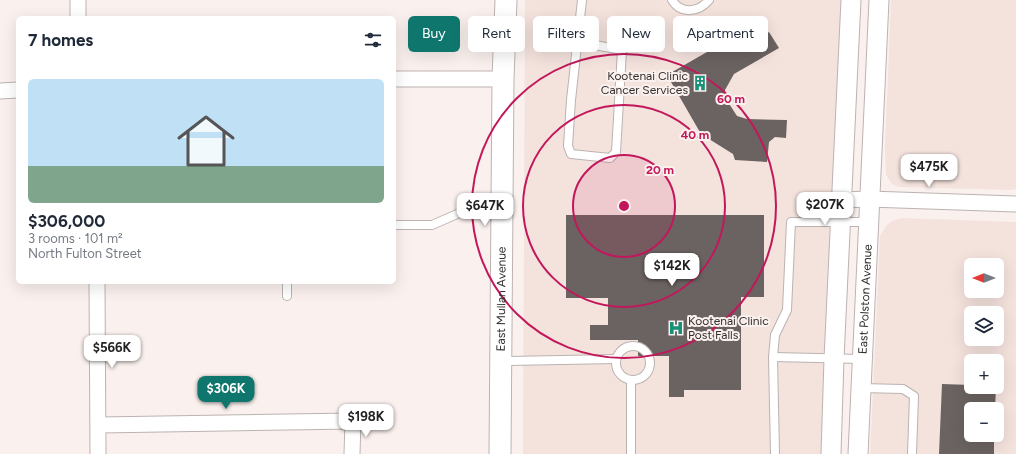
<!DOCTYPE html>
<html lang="en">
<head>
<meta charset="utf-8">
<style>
  :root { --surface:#fff; --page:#f6f6f7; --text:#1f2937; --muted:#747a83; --accent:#0f766e }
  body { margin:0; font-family:Figtree,sans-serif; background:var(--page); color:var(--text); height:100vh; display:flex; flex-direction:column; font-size:15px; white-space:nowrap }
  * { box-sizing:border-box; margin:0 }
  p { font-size:13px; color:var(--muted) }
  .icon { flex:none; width:22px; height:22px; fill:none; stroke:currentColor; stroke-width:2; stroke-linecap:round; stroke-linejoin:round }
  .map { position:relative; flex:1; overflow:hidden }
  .sheet { position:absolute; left:16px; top:16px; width:380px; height:268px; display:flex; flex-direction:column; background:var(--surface); border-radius:6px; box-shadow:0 4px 16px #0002 }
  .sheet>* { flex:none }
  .banner { position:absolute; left:408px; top:16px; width:380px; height:36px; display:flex; gap:8px }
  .needle { width:26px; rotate:270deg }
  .tools { position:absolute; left:964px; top:258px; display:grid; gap:8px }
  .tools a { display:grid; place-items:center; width:40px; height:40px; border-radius:6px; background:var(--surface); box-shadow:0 4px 16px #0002; font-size:20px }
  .price { position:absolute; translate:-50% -34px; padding:0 9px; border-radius:8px; background:#fff; color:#222; font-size:13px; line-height:26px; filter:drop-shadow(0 1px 2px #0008) }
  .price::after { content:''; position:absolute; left:50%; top:24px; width:12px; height:9px; margin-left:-6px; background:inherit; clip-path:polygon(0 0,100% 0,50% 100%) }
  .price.active { background:var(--accent); color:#fff }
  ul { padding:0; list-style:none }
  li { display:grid; align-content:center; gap:8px; height:212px; padding:0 12px }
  li span { display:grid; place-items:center; height:124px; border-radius:6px; color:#555 }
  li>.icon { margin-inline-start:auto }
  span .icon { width:72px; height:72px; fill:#fffc; stroke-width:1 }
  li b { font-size:17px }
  h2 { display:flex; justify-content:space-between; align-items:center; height:48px; padding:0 12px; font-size:17px }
  .tag { padding:0 14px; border-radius:6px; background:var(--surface); box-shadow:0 4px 16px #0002; font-size:14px; line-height:36px }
  .tag.active { background:var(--accent); color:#fff }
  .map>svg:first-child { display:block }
  .built { fill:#f4e2dd; fill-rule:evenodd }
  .building { fill:#6b6361 }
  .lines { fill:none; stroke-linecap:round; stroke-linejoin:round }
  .service-casing { stroke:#bcb3b1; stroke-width:10 }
  .minor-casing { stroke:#bcb3b1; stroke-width:17 }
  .tertiary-casing { stroke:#bcb3b1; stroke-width:21 }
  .secondary-casing { stroke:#bcb3b1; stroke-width:23 }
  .service { stroke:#fff; stroke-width:8 }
  .minor { stroke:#fff; stroke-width:15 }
  .tertiary { stroke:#fff; stroke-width:19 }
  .secondary { stroke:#fff; stroke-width:21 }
  .ring { fill:none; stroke:#c2185b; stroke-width:2 }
  .labels { text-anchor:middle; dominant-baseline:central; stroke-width:4; stroke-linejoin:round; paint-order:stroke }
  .poi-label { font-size:12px; fill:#322f2e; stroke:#faf1ee; text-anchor:end }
  .street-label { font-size:12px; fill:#322f2e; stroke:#faf1ee }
  .centre { fill:#c2185b; stroke:#faf1ee; stroke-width:2 }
  .ring-label { font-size:12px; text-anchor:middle; font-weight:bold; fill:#c2185b; stroke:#faf1ee; stroke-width:4; stroke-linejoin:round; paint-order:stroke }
</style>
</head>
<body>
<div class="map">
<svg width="1016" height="454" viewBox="0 0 1016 454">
  <rect width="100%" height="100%" fill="#faf1ee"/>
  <g class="built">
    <polygon points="525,0 841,0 823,454 523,454"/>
    <polygon points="891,0 1016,0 1016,189 1012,190 899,187 892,184 886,175 885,146"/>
    <path d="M901,218L1016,222V454H870L880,236L886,226L892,221ZM971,265H997V291H971ZM971,313H997V339H971ZM971,361H997V387H971ZM971,409H997V435H971Z"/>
  </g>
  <g class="building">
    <polygon points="721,17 726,27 736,20 741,29 750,23 759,38 769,32 779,48 734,74 725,90 726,99 737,116 747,119 787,120 786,138 775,137 769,142 767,162 735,160 733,154 701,134 667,75 707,52 695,32"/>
    <polygon points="566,215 764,215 764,297 741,297 741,390 684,390 684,397 669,397 669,356 638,356 638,340 590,340 590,325 608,325 608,298 566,298"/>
    <polygon points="942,384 971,385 971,387 996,387 995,409 971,409 971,435 994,435 994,454 939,454"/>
  </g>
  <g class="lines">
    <g class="service-casing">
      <g id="service">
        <path d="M672,0C681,15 699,12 709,0"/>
        <polyline points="578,42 622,50 616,152 610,158 571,154 568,146 571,100 582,0"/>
        <polyline points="394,225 432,225 464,211 501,211"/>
        <polyline points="287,282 287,296"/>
        <circle cx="633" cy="363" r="17"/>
        <polyline points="773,357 862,359"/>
        <polyline points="501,361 615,359"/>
        <polyline points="861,388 903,389 914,396 912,454"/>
        <polyline points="631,454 631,380"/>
        <polyline points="775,454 773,357 775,335 787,310 791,222 868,222"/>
      </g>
    </g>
    <g class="minor-casing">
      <g id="minor">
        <polyline points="78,18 78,0"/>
        <polyline points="394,79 503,79"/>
        <polyline points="0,91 18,90"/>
        <polyline points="842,200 869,199 1016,204"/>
        <polyline points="97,282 98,454"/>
        <polyline points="99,425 353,421 352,454"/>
      </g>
    </g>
    <g class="tertiary-casing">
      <g id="tertiary">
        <polyline points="831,454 834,359 851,0"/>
        <path id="s1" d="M858,454L879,0"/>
      </g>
    </g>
    <g class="secondary-casing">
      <g id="secondary">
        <path id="s2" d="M500,454L503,79L506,0"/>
      </g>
    </g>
    <use href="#service" class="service"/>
    <use href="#minor" class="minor"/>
    <use href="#tertiary" class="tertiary"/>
    <use href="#secondary" class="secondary"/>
  </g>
  <circle cx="624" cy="206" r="51" fill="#c2185b" fill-opacity=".12"/>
  <g class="ring">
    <circle cx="624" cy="206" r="51"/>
    <circle cx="624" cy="206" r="101"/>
    <circle cx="624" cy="206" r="152"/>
  </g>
  <defs>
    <g id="building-bare" transform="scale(1.2)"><path d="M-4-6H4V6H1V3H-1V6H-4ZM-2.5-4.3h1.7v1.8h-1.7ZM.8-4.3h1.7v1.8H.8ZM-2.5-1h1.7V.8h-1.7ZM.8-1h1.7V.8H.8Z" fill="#179278" stroke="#faf1ee" stroke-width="2.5" paint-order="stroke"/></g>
    <g id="hospital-bare" transform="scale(1.2)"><path d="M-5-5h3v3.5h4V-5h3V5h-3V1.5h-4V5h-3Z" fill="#179278" stroke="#faf1ee" stroke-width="2.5" paint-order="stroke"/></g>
  </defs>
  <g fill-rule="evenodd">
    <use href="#building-bare" x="700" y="83"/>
    <use href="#hospital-bare" x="676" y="328"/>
  </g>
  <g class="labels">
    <g class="poi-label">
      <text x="688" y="76">Kootenai Clinic<tspan x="688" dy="14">Cancer Services</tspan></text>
      <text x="688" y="321" text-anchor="start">Kootenai Clinic<tspan x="688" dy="14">Post Falls</tspan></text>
    </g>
    <g class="street-label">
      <text stroke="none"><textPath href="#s2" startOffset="155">East Mullan Avenue</textPath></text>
      <text stroke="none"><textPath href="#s1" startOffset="155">East Polston Avenue</textPath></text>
    </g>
  </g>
  <circle cx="624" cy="206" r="6" class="centre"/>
  <g class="ring-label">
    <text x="731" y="103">60 m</text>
    <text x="695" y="139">40 m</text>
    <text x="660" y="174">20 m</text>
  </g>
</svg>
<div class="tools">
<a><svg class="needle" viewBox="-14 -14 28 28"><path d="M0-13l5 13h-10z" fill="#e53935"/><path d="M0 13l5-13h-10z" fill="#747a83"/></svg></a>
<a><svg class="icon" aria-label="layers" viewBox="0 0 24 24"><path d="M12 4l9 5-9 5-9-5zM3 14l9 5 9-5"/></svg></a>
<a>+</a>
<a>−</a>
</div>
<b class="price" style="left:929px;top:188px">$475K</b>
<b class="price" style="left:825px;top:226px">$207K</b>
<b class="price" style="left:485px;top:227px">$647K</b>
<b class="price" style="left:672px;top:287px">$142K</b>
<b class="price" style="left:112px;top:369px">$566K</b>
<b class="price active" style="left:226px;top:410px">$306K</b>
<b class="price" style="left:366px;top:438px">$198K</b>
<div class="banner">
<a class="tag active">Buy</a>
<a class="tag">Rent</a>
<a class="tag">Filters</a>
<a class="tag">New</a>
<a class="tag">Apartment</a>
</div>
<section class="sheet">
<h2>7 homes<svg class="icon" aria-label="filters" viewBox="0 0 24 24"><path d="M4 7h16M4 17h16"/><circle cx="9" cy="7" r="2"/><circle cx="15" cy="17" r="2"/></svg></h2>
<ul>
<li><span style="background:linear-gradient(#bfe0f5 70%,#7fa58c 0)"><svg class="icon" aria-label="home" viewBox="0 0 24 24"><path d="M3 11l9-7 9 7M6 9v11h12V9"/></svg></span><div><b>$306,000</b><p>3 rooms · 101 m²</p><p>North Fulton Street</p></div></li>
</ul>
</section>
</div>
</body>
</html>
